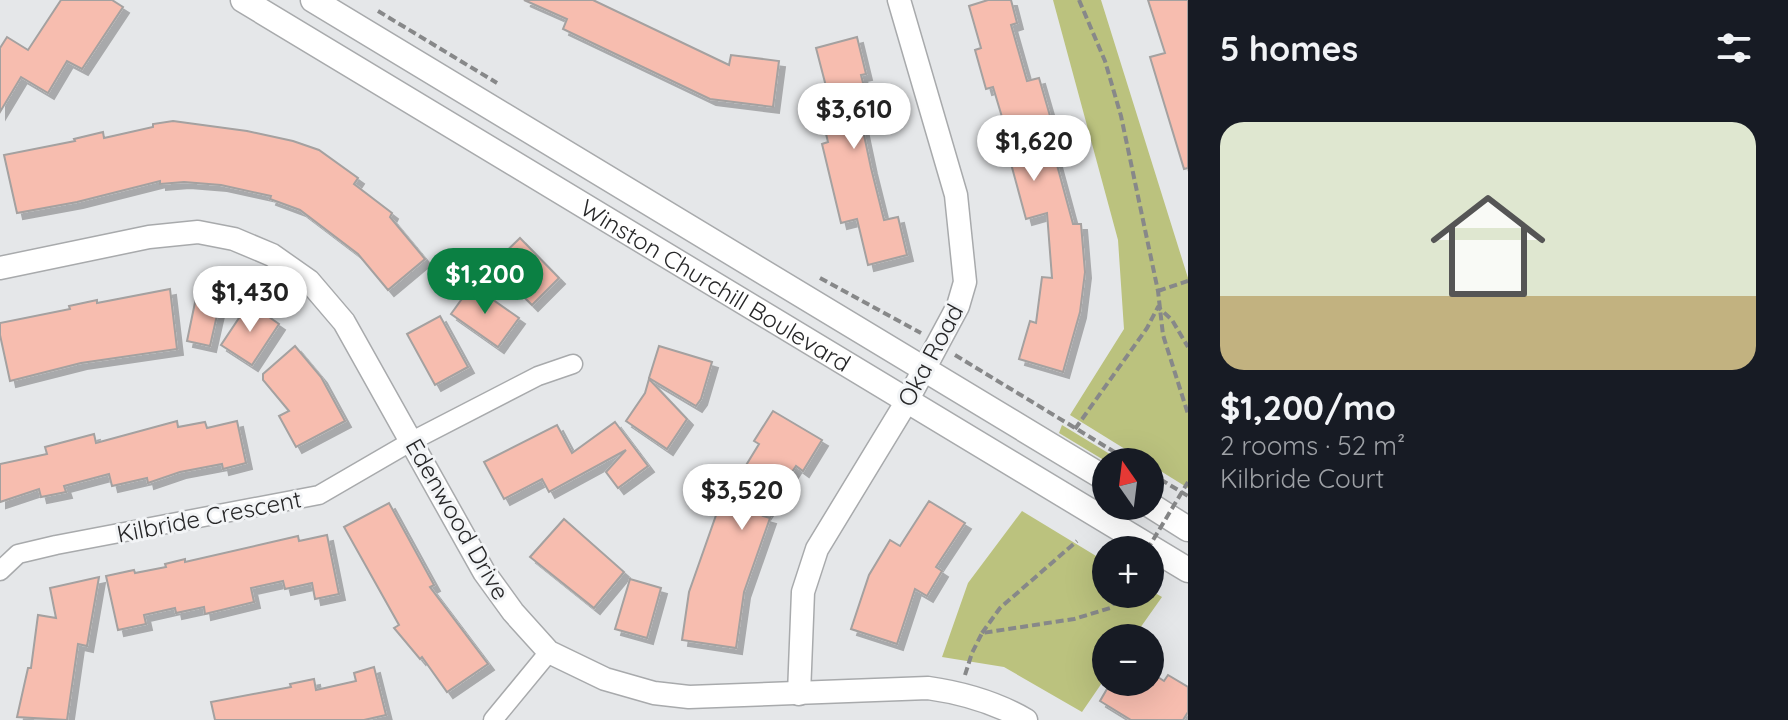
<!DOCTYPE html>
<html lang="en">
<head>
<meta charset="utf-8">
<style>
  :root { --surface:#171b24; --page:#242831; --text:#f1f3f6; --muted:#9ea1a6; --accent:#0b8043 }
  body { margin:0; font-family:Quicksand,sans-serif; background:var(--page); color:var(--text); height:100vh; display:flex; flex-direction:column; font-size:30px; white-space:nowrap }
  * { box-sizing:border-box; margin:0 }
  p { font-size:26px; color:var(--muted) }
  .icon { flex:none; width:44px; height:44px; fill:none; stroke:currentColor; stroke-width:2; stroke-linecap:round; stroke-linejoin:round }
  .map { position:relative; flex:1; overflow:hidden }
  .sheet { display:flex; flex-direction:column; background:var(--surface); width:600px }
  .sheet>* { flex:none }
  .needle { width:52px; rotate:346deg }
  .controls { position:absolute; left:1092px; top:448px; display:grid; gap:16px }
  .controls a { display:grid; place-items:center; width:72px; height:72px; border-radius:50%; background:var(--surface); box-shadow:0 8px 32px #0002; font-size:40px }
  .price { position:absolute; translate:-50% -68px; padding:0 18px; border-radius:28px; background:#fff; color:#222; font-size:26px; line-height:52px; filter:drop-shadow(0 2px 4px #0008) }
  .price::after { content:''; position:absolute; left:50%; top:48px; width:24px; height:18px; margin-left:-12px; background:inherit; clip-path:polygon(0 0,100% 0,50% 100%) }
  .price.current { background:var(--accent); color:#fff }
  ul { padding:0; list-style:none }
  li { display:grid; align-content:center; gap:16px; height:424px; padding:0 32px }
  li span { display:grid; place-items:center; height:248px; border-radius:24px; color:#555 }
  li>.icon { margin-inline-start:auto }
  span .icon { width:144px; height:144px; fill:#fffc; stroke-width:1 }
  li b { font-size:34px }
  h2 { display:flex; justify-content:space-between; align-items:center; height:96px; padding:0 32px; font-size:34px }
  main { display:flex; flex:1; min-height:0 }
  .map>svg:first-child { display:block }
  .green { fill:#bbc27e }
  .building { fill:#f7bdaf; stroke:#a4a1a0; stroke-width:2; filter:url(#shadow) }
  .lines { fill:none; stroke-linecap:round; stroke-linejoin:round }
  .minor-casing { stroke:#a8aaac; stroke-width:21 }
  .tertiary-casing { stroke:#a8aaac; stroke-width:25 }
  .secondary-casing { stroke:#a8aaac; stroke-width:27 }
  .path { stroke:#878889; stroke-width:4; stroke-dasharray:8 4; stroke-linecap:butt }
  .minor { stroke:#fff; stroke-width:18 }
  .tertiary { stroke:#fff; stroke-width:22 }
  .secondary { stroke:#fff; stroke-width:24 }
  .path-bridge { stroke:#878889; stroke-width:4; stroke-dasharray:8 4; stroke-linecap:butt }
  .labels { text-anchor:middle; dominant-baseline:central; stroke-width:6; stroke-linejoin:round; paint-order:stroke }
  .street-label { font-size:24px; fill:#272728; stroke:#f2f4f6 }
</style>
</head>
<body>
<main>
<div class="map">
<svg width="1188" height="720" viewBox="0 0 1188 720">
  <defs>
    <filter id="shadow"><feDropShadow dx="6" dy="6" stdDeviation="0" flood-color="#0004"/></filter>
  </defs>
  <rect width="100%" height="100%" fill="#e5e7e9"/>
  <g class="green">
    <polygon points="1053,0 1101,0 1188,278 1188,488 1070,415 1124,329 1118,240"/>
    <polygon points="1062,425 1123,462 1107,462 1059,433"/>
    <polygon points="1022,511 1106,562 1106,594 1150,594 1150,590 1162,597 1133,638 1106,638 1106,677 1082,712 1004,667 942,657 968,583"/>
  </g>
  <g class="building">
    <polygon points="61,0 112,0 123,7 82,69 67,61 48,93 21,77 0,112 0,48 7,37 28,50"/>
    <polygon points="524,0 593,0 729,65 731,55 779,61 773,107 710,99 563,29 567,19"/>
    <polygon points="988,0 1011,0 1017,23 1011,25 1027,81 1039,78 1050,116 1044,117 1073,224 1081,224 1085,272 1080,312 1063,372 1019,359 1030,321 1036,323 1042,277 1052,278 1047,213 1026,219 1004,138 1008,137 993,87 986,89 975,50 981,48 969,6"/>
    <polygon points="1148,0 1188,0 1188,168 1184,169 1150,57 1165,53"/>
    <polygon points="857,37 866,74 861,75 872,118 861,121 871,168 884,220 898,217 907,255 868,265 857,219 841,223 822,144 828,142 817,97 828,94 816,48"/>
    <polygon points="173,121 247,131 293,141 319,150 358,178 354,184 392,213 390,217 425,259 388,290 358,254 300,210 270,199 271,196 221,185 184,182 160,184 160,181 77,202 17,213 4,155 75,141 74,139 103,132 104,138 153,127 153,124"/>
    <polygon points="520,238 559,278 532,305 492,265"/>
    <polygon points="472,285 519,318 498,347 451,314"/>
    <polygon points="198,288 222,293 210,346 187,341"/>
    <polygon points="170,289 177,349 81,363 10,381 0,335 0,323 70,309 69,306 97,300 97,303"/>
    <polygon points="249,303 279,324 252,365 221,345"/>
    <polygon points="440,316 468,367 435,385 407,334"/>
    <polygon points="295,346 321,377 345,421 296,447 279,416 289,411 263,380 263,374"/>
    <polygon points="659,346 712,362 701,399 696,406 649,378"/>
    <polygon points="649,379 687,419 667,449 626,421 645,393"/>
    <polygon points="773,411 822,440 803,471 796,466 763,516 770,518 744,592 736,648 682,640 689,592 733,467 740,475 759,444 754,441"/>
    <polygon points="177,421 178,427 205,422 207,428 237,421 246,463 223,469 222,464 180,472 148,483 147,478 112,486 109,474 64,486 66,492 41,497 39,489 0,502 0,464 47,454 45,447 94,434 96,443"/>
    <polygon points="615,422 648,466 618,488 606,472 626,450 549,492 542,479 504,499 484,462 557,425 572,453"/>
    <polygon points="929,501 965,523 936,567 942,571 927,596 915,589 897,644 851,629 869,575 890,540 900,546"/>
    <polygon points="389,503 434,585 430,587 488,664 447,692 422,657 420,659 394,628 399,625 344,527"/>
    <polygon points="564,519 624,572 594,608 530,557"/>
    <polygon points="327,535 339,594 315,599 312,583 285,589 283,581 251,588 254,602 205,614 204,607 176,613 175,608 144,615 146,624 118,630 106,576 134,570 135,573 166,567 165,564 185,559 185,562 298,536 299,541"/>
    <polygon points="99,577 87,646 78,644 67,720 17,717 28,668 31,668 38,615 56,618 50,588"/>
    <polygon points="630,579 661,588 647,638 615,629"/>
    <polygon points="374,667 386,715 364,720 215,720 211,702 291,687 290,684 314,679 316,690 356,681 354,673"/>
    <polygon points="1150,672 1164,681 1168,675 1188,687 1188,712 1183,720 1131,720 1100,701 1111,682 1150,682"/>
  </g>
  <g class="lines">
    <g class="minor-casing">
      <g id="minor">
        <polyline points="0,571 18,554 56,545 319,495 412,441 538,376 573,364"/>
        <polyline points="493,720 549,652"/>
      </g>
    </g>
    <g class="tertiary-casing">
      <g id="tertiary">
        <path d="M0,268L149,237L198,232L234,239L272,255L309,281L344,322L484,572L513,612L549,652L605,679L654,693L689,697L928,688C963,693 995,702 1026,720"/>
        <polyline points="799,694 803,592 817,549 907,401 958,306 965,282 956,195 899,0"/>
      </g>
    </g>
    <g class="secondary-casing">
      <g id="secondary">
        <path id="s1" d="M243,0L1188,570"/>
        <polyline points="313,0 1106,479"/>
        <polyline points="1150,505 1188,529"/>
      </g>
    </g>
    <g class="path">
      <polyline points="1079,0 1105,61 1121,116 1158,291 1163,335 1188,414"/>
      <polyline points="378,11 497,83"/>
      <polyline points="820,278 921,333"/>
      <polyline points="1158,291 1188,281"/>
      <polyline points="955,355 1131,462"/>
      <polyline points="1075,429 1147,328 1158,307 1172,320 1188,347"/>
      <polyline points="1150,473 1188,496"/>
      <polyline points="982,633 1000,608 1077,541"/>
      <polyline points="965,675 972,653 982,633 1074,619 1110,608 1121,594"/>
    </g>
    <use href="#minor" class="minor"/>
    <use href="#tertiary" class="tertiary"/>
    <use href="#secondary" class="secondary"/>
    <polyline class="path-bridge" points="1147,550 1188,482"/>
  </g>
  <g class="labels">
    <g class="street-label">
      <text stroke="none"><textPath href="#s1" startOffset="552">Winston Churchill Boulevard</textPath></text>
      <text transform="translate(930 355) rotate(-62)">Oka Road</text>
      <text transform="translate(209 516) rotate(-11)">Kilbride Crescent</text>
      <text transform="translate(458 519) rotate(60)">Edenwood Drive</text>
    </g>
  </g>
</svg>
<div class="controls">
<a><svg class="needle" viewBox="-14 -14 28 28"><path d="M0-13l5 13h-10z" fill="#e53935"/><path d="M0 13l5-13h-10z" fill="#9ea1a6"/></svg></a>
<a>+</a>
<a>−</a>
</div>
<b class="price" style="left:854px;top:151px">$3,610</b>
<b class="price" style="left:1034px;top:183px">$1,620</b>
<b class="price current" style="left:485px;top:316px">$1,200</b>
<b class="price" style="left:250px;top:334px">$1,430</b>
<b class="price" style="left:742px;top:532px">$3,520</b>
</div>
<section class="sheet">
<h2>5 homes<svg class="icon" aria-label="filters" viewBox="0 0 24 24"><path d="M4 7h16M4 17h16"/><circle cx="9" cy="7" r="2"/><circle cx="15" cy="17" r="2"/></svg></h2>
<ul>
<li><span style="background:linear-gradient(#dfe7d0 70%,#c2b280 0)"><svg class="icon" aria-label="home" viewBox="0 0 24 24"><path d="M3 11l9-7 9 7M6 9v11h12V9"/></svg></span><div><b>$1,200/mo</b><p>2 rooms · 52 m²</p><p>Kilbride Court</p></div></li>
</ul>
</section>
</main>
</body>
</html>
